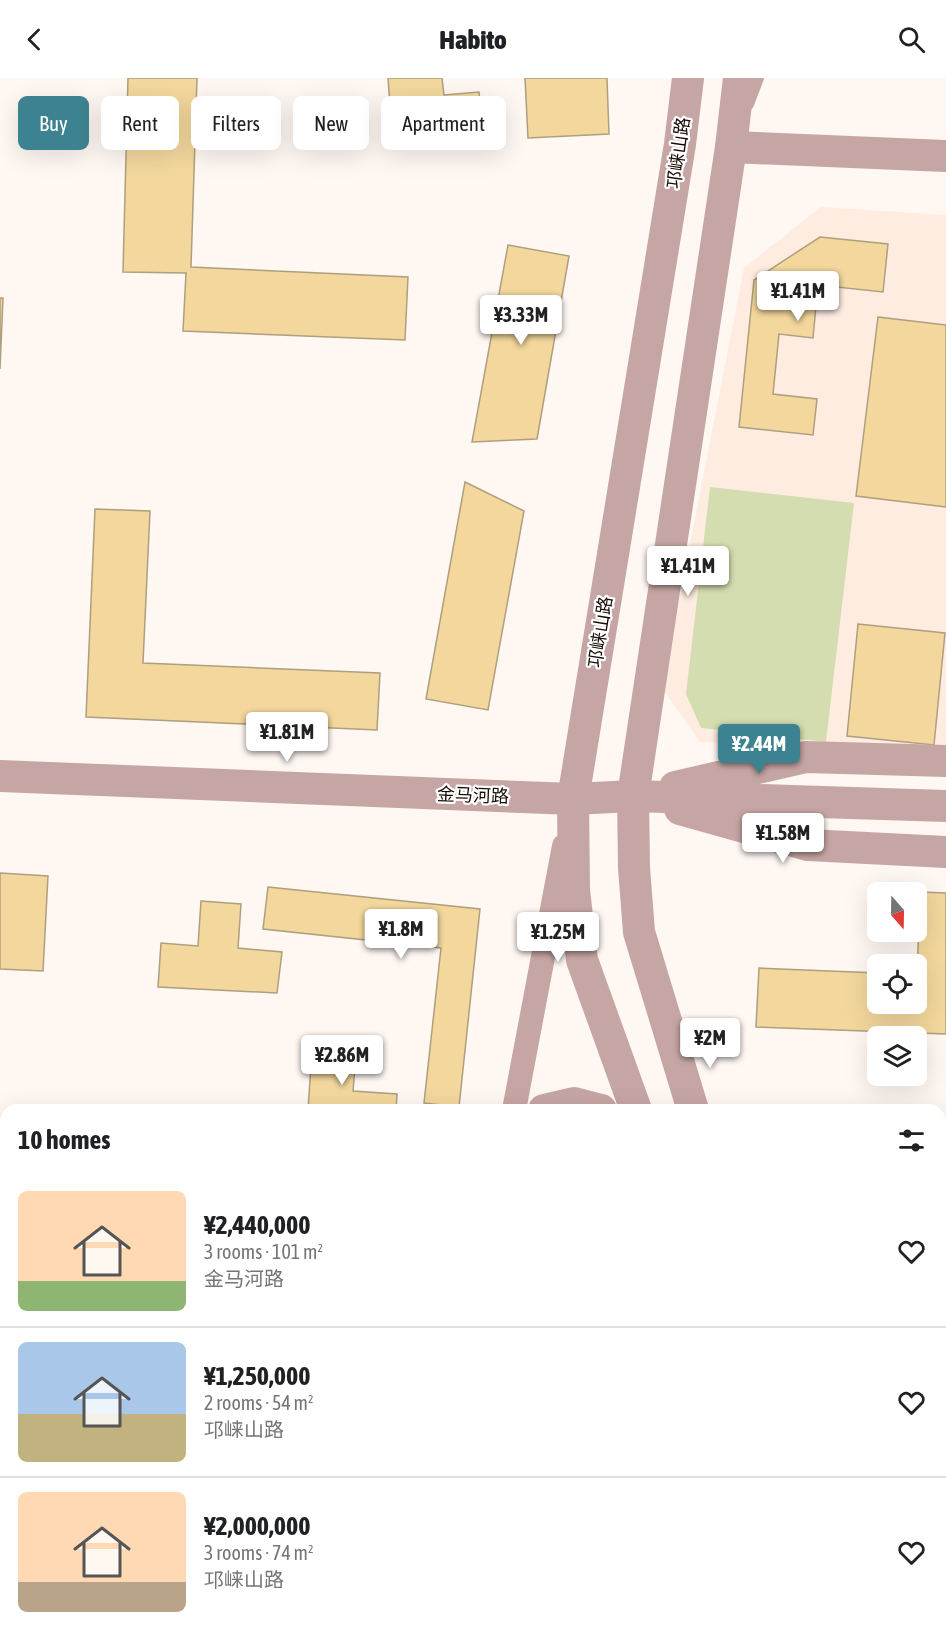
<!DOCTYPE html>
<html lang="en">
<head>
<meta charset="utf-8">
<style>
  :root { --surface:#fff; --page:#f2f2f2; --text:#202124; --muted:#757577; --line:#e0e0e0; --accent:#3d8290 }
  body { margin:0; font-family:"Asap Condensed","Noto Sans SC",sans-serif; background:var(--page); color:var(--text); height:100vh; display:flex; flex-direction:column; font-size:22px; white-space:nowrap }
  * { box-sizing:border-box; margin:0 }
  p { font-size:20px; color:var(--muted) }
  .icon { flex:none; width:33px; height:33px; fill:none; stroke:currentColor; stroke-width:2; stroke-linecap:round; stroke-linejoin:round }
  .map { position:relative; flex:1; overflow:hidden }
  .panel { position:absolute; left:0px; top:1026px; width:946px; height:534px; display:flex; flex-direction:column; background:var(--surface); border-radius:18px 18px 0 0; box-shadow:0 6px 24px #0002 }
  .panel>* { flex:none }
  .banner { position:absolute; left:18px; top:18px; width:600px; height:54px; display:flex; gap:12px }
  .needle { width:39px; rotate:160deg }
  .tools { position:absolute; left:867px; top:804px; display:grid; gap:12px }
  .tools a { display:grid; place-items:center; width:60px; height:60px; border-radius:9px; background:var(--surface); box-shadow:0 6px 24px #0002; font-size:30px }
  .price { position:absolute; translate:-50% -51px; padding:0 14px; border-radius:6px; background:#fff; color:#222; font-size:20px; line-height:39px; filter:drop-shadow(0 2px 3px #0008) }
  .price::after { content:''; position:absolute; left:50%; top:36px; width:18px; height:14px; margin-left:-9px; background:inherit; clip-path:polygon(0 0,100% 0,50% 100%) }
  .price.selected { background:var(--accent); color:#fff }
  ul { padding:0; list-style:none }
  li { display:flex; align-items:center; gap:18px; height:150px; padding:0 18px }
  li+li { border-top:2px solid var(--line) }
  li span { display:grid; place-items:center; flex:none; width:168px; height:120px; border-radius:9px; color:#555 }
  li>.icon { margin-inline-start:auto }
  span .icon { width:72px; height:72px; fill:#fffc; stroke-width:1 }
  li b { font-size:26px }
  h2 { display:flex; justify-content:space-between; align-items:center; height:72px; padding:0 18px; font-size:26px }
  .chip { padding:0 21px; border-radius:9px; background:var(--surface); box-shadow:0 6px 24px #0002; font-size:21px; line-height:54px }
  .chip.selected { background:var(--accent); color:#fff }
  header { display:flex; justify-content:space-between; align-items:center; height:78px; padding:0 18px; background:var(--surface); font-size:27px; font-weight:800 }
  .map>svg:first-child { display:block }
  .built { fill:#feece1 }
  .green { fill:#d3ddaf }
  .building { fill:#f3d79c; stroke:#ae9f7e; stroke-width:1.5 }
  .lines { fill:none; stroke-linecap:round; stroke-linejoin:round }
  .service { stroke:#c6a6a4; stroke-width:12 }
  .minor { stroke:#c6a6a4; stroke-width:24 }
  .tertiary { stroke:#c6a6a4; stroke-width:32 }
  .labels { text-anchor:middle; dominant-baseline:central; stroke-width:4.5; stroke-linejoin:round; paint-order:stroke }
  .street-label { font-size:18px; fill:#160a04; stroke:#fff }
</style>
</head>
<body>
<header><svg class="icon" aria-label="back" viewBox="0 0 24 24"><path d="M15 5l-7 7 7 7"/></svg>Habito<svg class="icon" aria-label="search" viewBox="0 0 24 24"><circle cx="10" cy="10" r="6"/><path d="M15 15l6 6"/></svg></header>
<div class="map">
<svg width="946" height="1560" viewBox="0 0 946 1560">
  <rect width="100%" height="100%" fill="#fef7f2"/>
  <polygon class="built" points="821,129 946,137 946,671 700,664 662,610 744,190"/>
  <polygon class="green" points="710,409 854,425 826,664 701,650 686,616"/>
  <g class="building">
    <polygon points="128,0 197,0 191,189 408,199 405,262 183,253 186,195 123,194"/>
    <polygon points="388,0 442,0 444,17 479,14 481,33 391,41"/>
    <polygon points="525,0 607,0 609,56 528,60"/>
    <polygon points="820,159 888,166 883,214 818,207 813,260 779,256 773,316 817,321 813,357 739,349 754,202"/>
    <polygon points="508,167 569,178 537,361 472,364"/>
    <polygon points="0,220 3,220 0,291"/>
    <polygon points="878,239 946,247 946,429 856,418"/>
    <polygon points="465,404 524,433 488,632 426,621"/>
    <polygon points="95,431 150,433 143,585 380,595 377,652 86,639"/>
    <polygon points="858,546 945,555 934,667 847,658"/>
    <polygon points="0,795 48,798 43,893 0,891"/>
    <polygon points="268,809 480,831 459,1029 424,1025 441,870 263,851"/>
    <polygon points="920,814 946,815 946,956 756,949 759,890 878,895 878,926 916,926"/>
    <polygon points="201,823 241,826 238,870 282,874 277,915 158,909 161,865 198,868"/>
    <polygon points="312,973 356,976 353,1013 397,1016 396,1032 308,1032"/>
    <polygon points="940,1056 946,1057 946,1190 940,1190"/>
    <polygon points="946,1193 946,1428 940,1428 940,1308"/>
    <polygon points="4,1302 6,1302 6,1390 0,1389 0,1346"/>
    <polygon points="520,1554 780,1554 781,1560 520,1560"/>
  </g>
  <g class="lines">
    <polyline class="service" points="748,26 758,0"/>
    <g class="minor">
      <polyline points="514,1032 564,768"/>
      <polyline points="443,1560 444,1554"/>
    </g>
    <g class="tertiary">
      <polyline points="731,69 946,78"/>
      <polyline points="0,698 573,721 633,718 946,728"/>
      <polyline points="675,709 806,679 946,683"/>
      <polyline points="680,731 808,767 946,774"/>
      <polyline points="544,1032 574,1025 601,1032"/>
      <polyline points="636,1032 582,882 574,812 573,721 680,66 688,0"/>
      <polyline points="693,1032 639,854 634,790 633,718 731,69 739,0"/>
      <polyline points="940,1543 946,1556"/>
      <polyline points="832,1554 835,1560"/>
      <polyline points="869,1554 871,1560"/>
      <polyline points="905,1554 908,1560"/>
    </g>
  </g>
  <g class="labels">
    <g class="street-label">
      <text transform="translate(678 75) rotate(-82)">邛崃山路</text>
      <text transform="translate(600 554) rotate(-81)">邛崃山路</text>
      <text transform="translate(473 717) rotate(2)">金马河路</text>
    </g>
  </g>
</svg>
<div class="tools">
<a><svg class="needle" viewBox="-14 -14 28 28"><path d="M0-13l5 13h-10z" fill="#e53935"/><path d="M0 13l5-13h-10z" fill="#757577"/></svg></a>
<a><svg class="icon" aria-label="locate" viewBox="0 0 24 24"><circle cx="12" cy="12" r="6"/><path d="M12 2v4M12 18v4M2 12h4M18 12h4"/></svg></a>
<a><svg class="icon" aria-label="layers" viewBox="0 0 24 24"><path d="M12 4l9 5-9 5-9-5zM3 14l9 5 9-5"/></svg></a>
</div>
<b class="price" style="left:798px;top:244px">¥1.41M</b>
<b class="price" style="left:521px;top:268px">¥3.33M</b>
<b class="price" style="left:688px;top:519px">¥1.41M</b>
<b class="price" style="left:287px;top:685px">¥1.81M</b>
<b class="price selected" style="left:759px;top:697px">¥2.44M</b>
<b class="price" style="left:783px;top:786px">¥1.58M</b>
<b class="price" style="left:401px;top:882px">¥1.8M</b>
<b class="price" style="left:558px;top:885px">¥1.25M</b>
<b class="price" style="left:710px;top:991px">¥2M</b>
<b class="price" style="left:342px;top:1008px">¥2.86M</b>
<div class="banner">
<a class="chip selected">Buy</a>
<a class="chip">Rent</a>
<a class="chip">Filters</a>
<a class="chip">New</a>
<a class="chip">Apartment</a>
</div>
<section class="panel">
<h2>10 homes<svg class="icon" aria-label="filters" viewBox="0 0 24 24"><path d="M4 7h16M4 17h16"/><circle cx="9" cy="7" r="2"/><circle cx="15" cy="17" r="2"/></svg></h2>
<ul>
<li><span style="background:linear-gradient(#ffd9b3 75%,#8fb573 0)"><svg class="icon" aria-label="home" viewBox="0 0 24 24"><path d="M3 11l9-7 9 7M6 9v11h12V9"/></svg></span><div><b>¥2,440,000</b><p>3 rooms · 101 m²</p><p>金马河路</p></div><svg class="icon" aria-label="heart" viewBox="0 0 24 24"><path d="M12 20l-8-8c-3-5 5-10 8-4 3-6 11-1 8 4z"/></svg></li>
<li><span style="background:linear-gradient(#a9c7e8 60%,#c2b280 0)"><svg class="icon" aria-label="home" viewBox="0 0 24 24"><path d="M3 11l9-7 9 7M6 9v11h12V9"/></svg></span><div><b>¥1,250,000</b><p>2 rooms · 54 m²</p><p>邛崃山路</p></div><svg class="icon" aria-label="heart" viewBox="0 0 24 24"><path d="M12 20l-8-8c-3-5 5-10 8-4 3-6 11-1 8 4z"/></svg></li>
<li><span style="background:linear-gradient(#ffd9b3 75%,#b9a48a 0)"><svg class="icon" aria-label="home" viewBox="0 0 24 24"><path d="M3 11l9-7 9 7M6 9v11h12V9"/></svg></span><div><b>¥2,000,000</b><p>3 rooms · 74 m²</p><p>邛崃山路</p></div><svg class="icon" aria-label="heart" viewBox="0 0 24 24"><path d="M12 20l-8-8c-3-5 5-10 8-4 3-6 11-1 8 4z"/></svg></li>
</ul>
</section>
</div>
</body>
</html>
